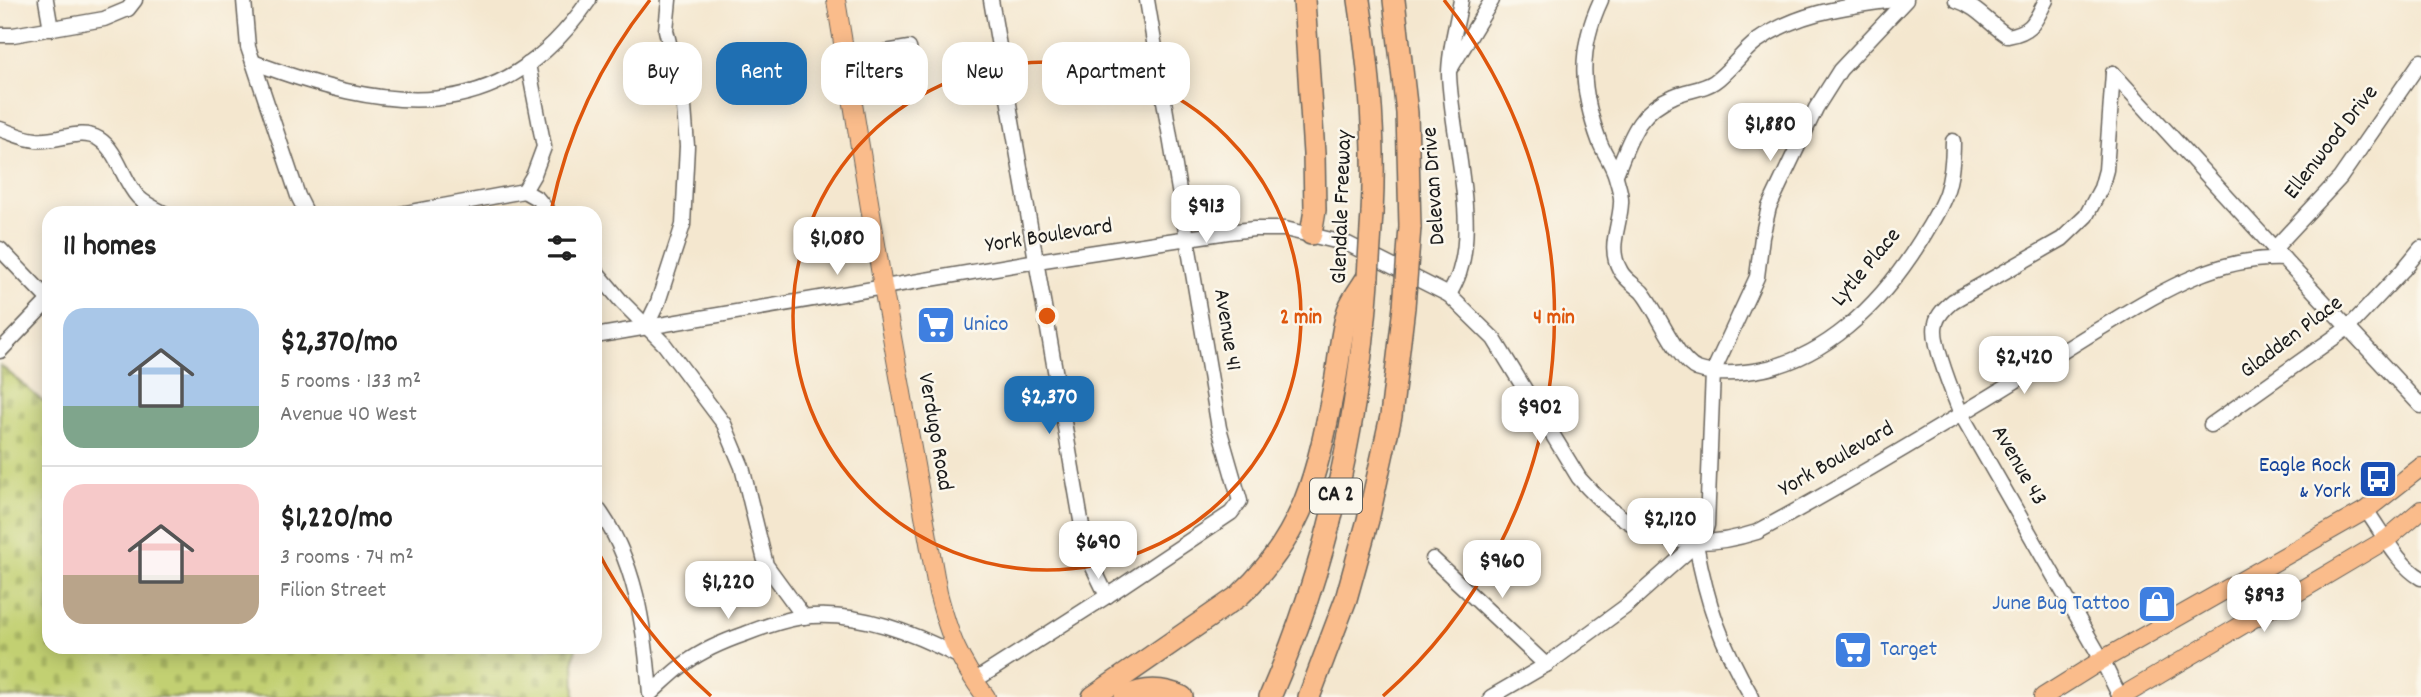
<!DOCTYPE html>
<html lang="en">
<head>
<meta charset="utf-8">
<style>
  :root { --surface:#fff; --page:#f2f2f2; --text:#222; --muted:#767676; --line:#e0e0e0; --accent:#1f6fb2 }
  body { margin:0; font-family:Dekko,sans-serif; background:var(--page); color:var(--text); height:100vh; display:flex; flex-direction:column; font-size:26px; white-space:nowrap }
  * { box-sizing:border-box; margin:0 }
  p { font-size:23px; color:var(--muted) }
  .icon { flex:none; width:38px; height:38px; fill:none; stroke:currentColor; stroke-width:2; stroke-linecap:round; stroke-linejoin:round }
  .map { position:relative; flex:1; overflow:hidden }
  .drawer { position:absolute; left:42px; top:206px; width:560px; height:448px; display:flex; flex-direction:column; background:var(--surface); border-radius:21px; box-shadow:0 4px 18px #0003 }
  .drawer>* { flex:none }
  .hud { position:absolute; left:623px; top:42px; width:665px; height:63px; display:flex; gap:14px }
  .price { position:absolute; translate:-50% -60px; padding:0 16px; border-radius:14px; background:#fff; color:#222; font-size:23px; line-height:46px; filter:drop-shadow(0 2px 4px #0008) }
  .price::after { content:''; position:absolute; left:50%; top:42px; width:21px; height:16px; margin-left:-10px; background:inherit; clip-path:polygon(0 0,100% 0,50% 100%) }
  .price.active { background:var(--accent); color:#fff }
  ul { padding:0; list-style:none }
  li { display:flex; align-items:center; gap:21px; height:175px; padding:0 21px }
  li+li { border-top:2px solid var(--line) }
  li span { display:grid; place-items:center; flex:none; width:196px; height:140px; border-radius:21px; color:#555 }
  li>.icon { margin-inline-start:auto }
  span .icon { width:84px; height:84px; fill:#fffc; stroke-width:1 }
  li b { font-size:30px }
  h2 { display:flex; justify-content:space-between; align-items:center; height:84px; padding:0 21px; font-size:30px }
  .chip { padding:0 24px; border-radius:21px; background:var(--surface); box-shadow:0 4px 18px #0003; font-size:24px; line-height:63px }
  .chip.active { background:var(--accent); color:#fff }
  .map>svg:first-child { display:block }
  .cemetery { fill:url(#cemetery-stones); stroke:#6f7647; stroke-width:2 }
  .lines { fill:none; stroke-linecap:round; stroke-linejoin:round }
  .minor-casing { stroke:#68635b; stroke-width:17 }
  .major-casing { stroke:#68635b; stroke-width:20 }
  .highway-casing { stroke:#68635b; stroke-width:24 }
  .minor { stroke:#fff; stroke-width:14 }
  .major { stroke:#fabc8b; stroke-width:18 }
  .highway { stroke:#fabc8b; stroke-width:21 }
  .highway-bridge-casing { stroke:#68635b; stroke-width:24; stroke-linecap:butt }
  .highway-bridge { stroke:#fabc8b; stroke-width:21 }
  .ring { fill:none; stroke:#de560d; stroke-width:3.5 }
  .labels { text-anchor:middle; dominant-baseline:central; stroke-width:5; stroke-linejoin:round; paint-order:stroke }
  .shield { fill:#fbf7ec; stroke:#5f5e5a; stroke-width:2 }
  .shield-label { font-size:21px; font-weight:bold; fill:#1c1c1c }
  .street-label { font-size:23px; fill:#1c1c1c; stroke:#fbf7ec }
  .shop-label { font-size:23px; fill:#366cbe; stroke:#fbf7ec; text-anchor:start }
  .transit-label { font-size:23px; fill:#164399; stroke:#fbf7ec; text-anchor:end }
  .centre { fill:#de560d; stroke:#fbf7ec; stroke-width:3.5 }
  .ring-label { font-size:21px; text-anchor:middle; font-weight:bold; fill:#de560d; stroke:#fbf7ec; stroke-width:5; stroke-linejoin:round; paint-order:stroke }
</style>
</head>
<body>
<div class="map">
<svg width="2421" height="697" viewBox="0 0 2421 697">
  <defs>
    <pattern id="cemetery-stones" width="16" height="16" patternUnits="userSpaceOnUse" patternTransform="scale(1.75)"><rect width="16" height="16" fill="#c2d072"/><path d="M2 7V4a2 2 0 0 1 4 0v3zM10 15v-3a2 2 0 0 1 4 0v3z" fill="#a6b262"/></pattern>
  </defs>
  <rect width="100%" height="100%" fill="#fbf7ec"/>
  <filter id="ink" filterUnits="userSpaceOnUse"><feTurbulence type="fractalNoise" baseFrequency=".0143" numOctaves="2"/><feDisplacementMap in="SourceGraphic" scale="14" xChannelSelector="R" yChannelSelector="G"/><feConvolveMatrix kernelMatrix="1 2 1 2 8 2 1 2 1" color-interpolation-filters="sRGB"/></filter>
  <filter id="wash" filterUnits="userSpaceOnUse"><feTurbulence type="fractalNoise" baseFrequency=".00686" numOctaves="4" result="noise"/><feDisplacementMap in="SourceGraphic" scale="28" xChannelSelector="R" yChannelSelector="G"/><feGaussianBlur stdDeviation="1.57" result="paint"/><feColorMatrix in="noise" values="0 0 0 0 0 0 0 0 0 0 0 0 0 0 0 0 0 1.4 0 .05"/><feComposite in="paint" operator="in"/></filter>
  <g filter="url(#wash)">
    <rect width="100%" height="100%" fill="#f4e7cf"/>
    <polygon class="cemetery" points="0,365 41,400 49,404 49,648 576,648 574,658 575,697 0,697"/>
  </g>
  <g filter="url(#ink)">
    <g class="lines">
      <g class="minor-casing">
        <g id="minor">
          <polyline points="46,0 51,29"/>
          <polyline points="244,0 248,47 298,196 307,214"/>
          <polyline points="991,0 1087,555 1107,596"/>
          <path d="M1601,0C1577,51 1581,92 1600,143C1605,155 1613,165 1616,177C1618,185 1622,195 1621,203C1620,227 1607,247 1620,270C1624,279 1635,285 1642,292C1658,311 1677,361 1697,369C1712,374 1730,374 1745,372C1822,365 1882,303 1921,240C1930,225 1940,210 1946,193C1952,176 1953,159 1953,141"/>
          <path d="M1956,0C1978,7 1989,24 2008,36C2034,31 2035,21 2046,0"/>
          <polyline points="0,35 13,35 104,19 128,9 135,0"/>
          <polyline points="845,59 909,48 912,62"/>
          <path d="M253,62C383,111 500,131 589,0"/>
          <polyline points="1452,66 1492,0"/>
          <path d="M2113,73L2106,170L2101,188L2086,216L2062,239L1953,301C1946,307 1938,314 1936,323C1930,340 1954,396 1961,414L2102,660L2120,697"/>
          <polyline points="2113,73 2284,259"/>
          <path d="M0,129C12,133 23,139 36,140C57,143 79,127 99,139C118,151 123,181 138,197C146,205 156,209 166,214"/>
          <path d="M1616,174C1630,140 1637,111 1674,96C1687,90 1702,90 1714,82C1730,71 1741,53 1757,41C1798,12 1844,7 1893,0"/>
          <polyline points="524,191 538,199 550,214"/>
          <polyline points="400,214 524,191 534,174 544,147 528,64"/>
          <polyline points="0,249 49,300"/>
          <polyline points="2274,249 2340,178 2421,61"/>
          <polyline points="595,270 621,301 664,344 724,424 742,467 766,565 804,617"/>
          <path d="M1449,295C1453,287 1458,279 1460,270C1477,216 1451,132 1449,74C1449,49 1457,24 1461,0"/>
          <polyline points="646,327 658,302 683,225 687,146 684,107 666,30 669,0"/>
          <path d="M595,336L1037,261L1228,232L1254,229H1285L1348,244L1449,295L1494,339L1579,478C1630,537 1682,556 1757,532C1833,491 1907,447 1981,402C2019,379 2057,355 2094,332C2153,297 2212,256 2284,259L2421,406"/>
          <polyline points="0,351 49,300"/>
          <polyline points="2211,425 2349,327 2403,270 2421,248"/>
          <path d="M595,505C636,558 645,629 650,694C662,683 674,671 687,662C705,649 725,641 745,634C763,627 783,620 802,617C855,610 912,632 958,656"/>
          <path d="M2366,510C2382,532 2398,565 2421,578"/>
          <path d="M1696,544C1707,604 1721,644 1752,697"/>
          <polyline points="1433,559 1546,665"/>
          <polyline points="974,681 1107,596 1231,513 1240,501 1219,428 1147,0"/>
          <polyline points="1491,697 1546,665 1625,607 1696,544 1704,535 1707,525 1713,372 1757,277 1762,237 1769,207 1816,108 1840,70 1906,0"/>
        </g>
      </g>
      <g class="major-casing">
        <g id="major">
          <path d="M836,0L883,287L938,593C950,638 958,659 986,697"/>
          <polyline points="2043,697 2102,660 2366,510 2421,467"/>
          <polyline points="2121,697 2387,539 2421,510"/>
        </g>
      </g>
      <g class="highway-casing">
        <g id="highway">
          <polyline points="1304,0 1314,154 1315,210 1311,234"/>
          <path d="M1359,0C1370,71 1376,141 1372,213"/>
          <polyline points="1394,0 1407,113 1410,227"/>
          <path d="M1093,697L1239,596C1305,534 1317,473 1334,387C1339,365 1341,327 1349,308C1353,297 1362,287 1368,276"/>
          <path d="M1125,697C1144,688 1163,688 1182,697"/>
          <path d="M1270,697C1327,566 1358,424 1368,282"/>
          <polyline points="1309,697 1346,599 1368,520 1391,416 1404,307"/>
        </g>
      </g>
      <use href="#minor" class="minor"/>
      <use href="#major" class="major"/>
      <use href="#highway" class="highway"/>
      <g class="highway-bridge-casing">
        <g id="highway-bridge">
          <polyline points="1368,276 1372,213"/>
          <polyline points="1404,307 1410,227"/>
        </g>
      </g>
      <use href="#highway-bridge" class="highway-bridge"/>
    </g>
  </g>
  <g class="ring">
    <circle cx="1047" cy="316" r="254"/>
    <path d="M711 696A507 507 0 0 1 595 546M551 211A507 507 0 0 1 650 0M1444 0A507 507 0 0 1 1383 696"/>
  </g>
  <defs>
    <g id="supermarket-square" transform="scale(2.0125)"><rect x="-9" y="-9" width="18" height="18" rx="4" fill="#3f7fe0" stroke="#fbf7ec"/><path d="M-6-5.5h2.5l.6 2H6L4.5 2H-2.5L-4.4-4H-6ZM-1.5 3.2a1.3 1.3 0 1 0 .1 0ZM3 3.2a1.3 1.3 0 1 0 .1 0Z" fill="#fff"/></g>
    <g id="bus-square" transform="scale(2.0125)"><rect x="-9" y="-9" width="18" height="18" rx="4" fill="#1a4fb4" stroke="#fbf7ec"/><path d="M-5-6H5V4H4V6H2V4H-2V6H-4V4H-5ZM-3.5-4V0h7V-4ZM-3.5 1.2v1.5H-2V1.2ZM2 1.2v1.5H3.5V1.2Z" fill="#fff"/></g>
    <g id="shop-square" transform="scale(2.0125)"><rect x="-9" y="-9" width="18" height="18" rx="4" fill="#3f7fe0" stroke="#fbf7ec"/><path d="M-5-2.5h2.3a2.7 3.5 0 0 1 5.4 0H5L5.5 6h-11ZM-1.5-2.5h3a1.5 2.3 0 0 0-3 0Z" fill="#fff"/></g>
  </defs>
  <g fill-rule="evenodd">
    <use href="#supermarket-square" x="936" y="325"/>
    <use href="#bus-square" x="2378" y="479"/>
    <use href="#shop-square" x="2157" y="604"/>
    <use href="#supermarket-square" x="1853" y="650"/>
  </g>
  <g class="labels">
    <rect class="shield" x="1310" y="478.5" width="52" height="35" rx="5"/>
    <g class="shield-label">
      <text x="1336" y="496">CA 2</text>
    </g>
    <g class="street-label">
      <text transform="translate(2332 143) rotate(-52)">Ellenwood Drive</text>
      <text transform="translate(1435 186) rotate(-94)">Delevan Drive</text>
      <text transform="translate(1343 207) rotate(-88)">Glendale Freeway</text>
      <text transform="translate(1049 237) rotate(-9)">York Boulevard</text>
      <text transform="translate(1867 268) rotate(-50)">Lytle Place</text>
      <text transform="translate(1226 330) rotate(81)">Avenue 41</text>
      <text transform="translate(2292 338) rotate(-37)">Gladden Place</text>
      <text transform="translate(934 432) rotate(80)">Verdugo Road</text>
      <text transform="translate(1837 460) rotate(-30)">York Boulevard</text>
      <text transform="translate(2018 466) rotate(60)">Avenue 43</text>
    </g>
    <g class="shop-label">
      <text x="963" y="325">Unico</text>
      <text x="2130" y="604" text-anchor="end">June Bug Tattoo</text>
      <text x="1880" y="650">Target</text>
    </g>
    <g class="transit-label">
      <text x="2351" y="466">Eagle Rock<tspan x="2351" dy="26">&amp; York</tspan></text>
    </g>
  </g>
  <circle cx="1047" cy="316" r="10" class="centre"/>
  <g class="ring-label">
    <text x="1301" y="323">2 min</text>
    <text x="1554" y="323">4 min</text>
  </g>
</svg>
<b class="price" style="left:1770px;top:163px">$1,880</b>
<b class="price" style="left:1206px;top:245px">$913</b>
<b class="price" style="left:837px;top:277px">$1,080</b>
<b class="price" style="left:2024px;top:396px">$2,420</b>
<b class="price active" style="left:1049px;top:436px">$2,370</b>
<b class="price" style="left:1540px;top:446px">$902</b>
<b class="price" style="left:1670px;top:558px">$2,120</b>
<b class="price" style="left:1098px;top:581px">$690</b>
<b class="price" style="left:1502px;top:600px">$960</b>
<b class="price" style="left:728px;top:621px">$1,220</b>
<b class="price" style="left:2264px;top:634px">$893</b>
<div class="hud">
<a class="chip">Buy</a>
<a class="chip active">Rent</a>
<a class="chip">Filters</a>
<a class="chip">New</a>
<a class="chip">Apartment</a>
</div>
<section class="drawer">
<h2>11 homes<svg class="icon" aria-label="filters" viewBox="0 0 24 24"><path d="M4 7h16M4 17h16"/><circle cx="9" cy="7" r="2"/><circle cx="15" cy="17" r="2"/></svg></h2>
<ul>
<li><span style="background:linear-gradient(#a9c7e8 70%,#7fa58c 0)"><svg class="icon" aria-label="home" viewBox="0 0 24 24"><path d="M3 11l9-7 9 7M6 9v11h12V9"/></svg></span><div><b>$2,370/mo</b><p>5 rooms · 133 m²</p><p>Avenue 40 West</p></div></li>
<li><span style="background:linear-gradient(#f6c9c9 65%,#b9a48a 0)"><svg class="icon" aria-label="home" viewBox="0 0 24 24"><path d="M3 11l9-7 9 7M6 9v11h12V9"/></svg></span><div><b>$1,220/mo</b><p>3 rooms · 74 m²</p><p>Filion Street</p></div></li>
</ul>
</section>
</div>
</body>
</html>
